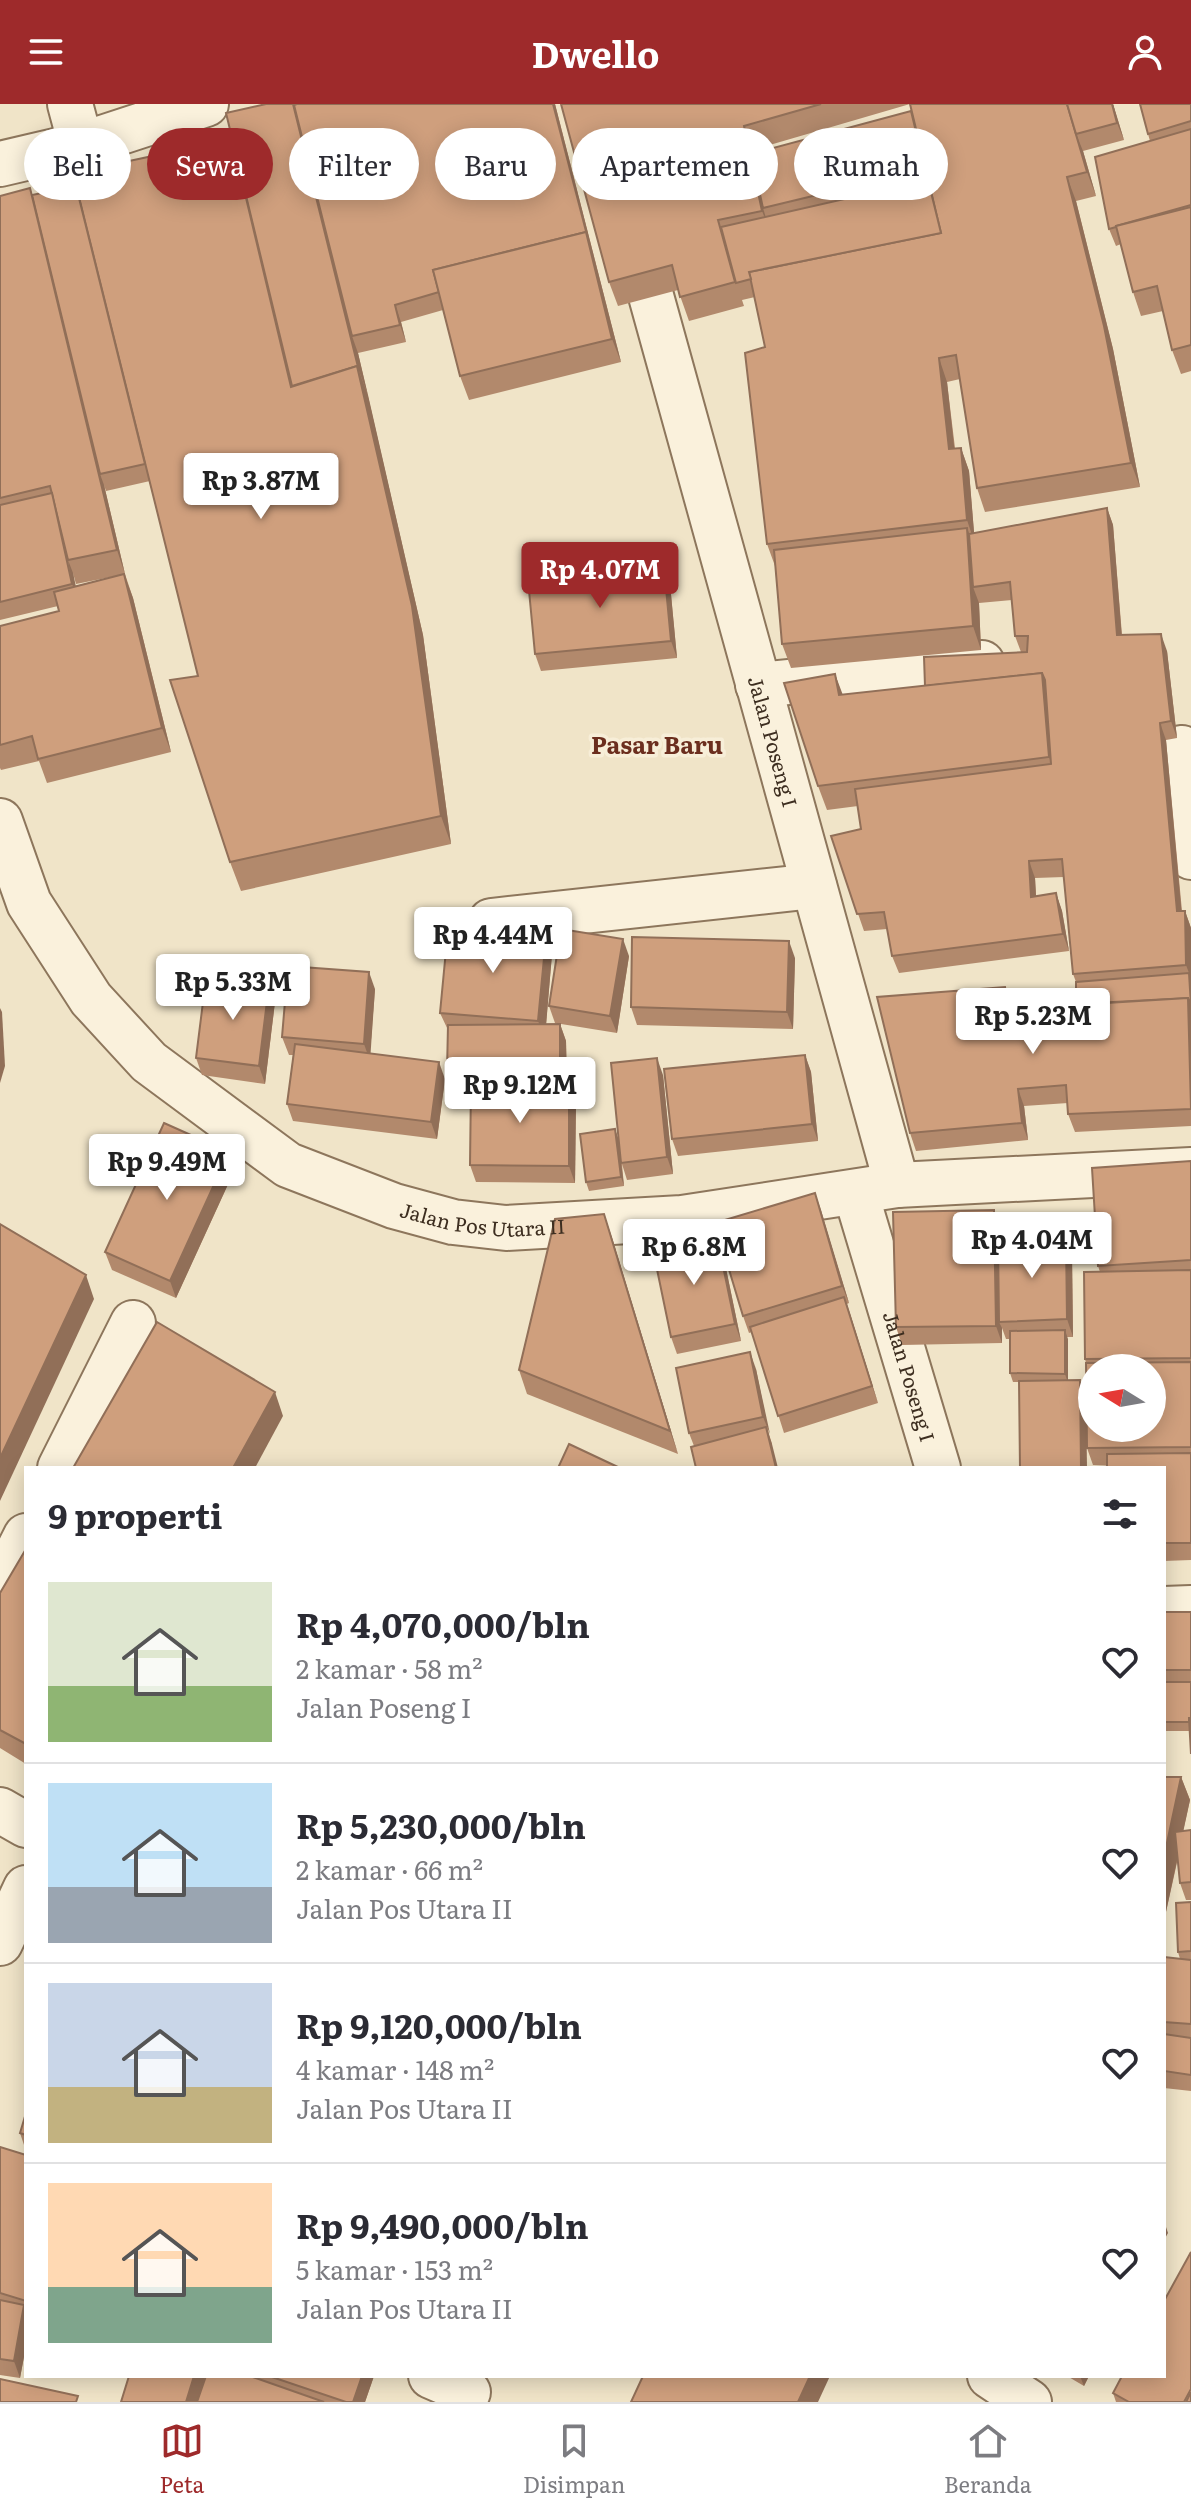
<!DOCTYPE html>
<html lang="id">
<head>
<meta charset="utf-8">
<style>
  :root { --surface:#fff; --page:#f7f7f7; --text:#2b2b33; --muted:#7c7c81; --line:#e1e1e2; --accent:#9e2a2b }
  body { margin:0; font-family:Literata,serif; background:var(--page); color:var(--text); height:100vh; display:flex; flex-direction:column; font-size:30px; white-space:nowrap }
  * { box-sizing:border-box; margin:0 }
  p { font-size:26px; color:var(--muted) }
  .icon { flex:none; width:44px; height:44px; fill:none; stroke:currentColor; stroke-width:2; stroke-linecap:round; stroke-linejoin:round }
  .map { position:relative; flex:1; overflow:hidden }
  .side { position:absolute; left:24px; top:1362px; width:1142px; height:912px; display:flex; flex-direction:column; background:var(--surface); border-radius:0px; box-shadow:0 4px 20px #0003 }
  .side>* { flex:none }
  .guide { position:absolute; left:24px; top:24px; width:1144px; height:72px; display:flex; gap:16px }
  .needle { width:52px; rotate:281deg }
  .tools { position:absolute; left:1078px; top:1250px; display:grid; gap:16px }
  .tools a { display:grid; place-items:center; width:88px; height:88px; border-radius:50%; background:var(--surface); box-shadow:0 4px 20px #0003; font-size:40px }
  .price { position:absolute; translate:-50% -68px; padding:0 18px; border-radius:8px; background:#fff; color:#222; font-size:26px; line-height:52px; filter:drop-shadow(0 2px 4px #0008) }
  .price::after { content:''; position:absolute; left:50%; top:48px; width:24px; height:18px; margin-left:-12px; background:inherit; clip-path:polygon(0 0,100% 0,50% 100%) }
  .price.active { background:var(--accent); color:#fff }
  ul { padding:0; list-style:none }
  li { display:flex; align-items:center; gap:24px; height:200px; padding:0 24px }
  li+li { border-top:2px solid var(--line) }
  li span { display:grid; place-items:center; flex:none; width:224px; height:160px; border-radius:0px; color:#555 }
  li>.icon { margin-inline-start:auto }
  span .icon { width:96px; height:96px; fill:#fffc; stroke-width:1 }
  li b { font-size:34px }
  h2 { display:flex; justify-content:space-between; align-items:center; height:96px; padding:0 24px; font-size:34px }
  .chip { padding:0 28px; border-radius:36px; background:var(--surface); box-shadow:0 4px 20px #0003; font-size:28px; line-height:72px }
  .chip.active { background:var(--accent); color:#fff }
  header { display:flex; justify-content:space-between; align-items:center; height:104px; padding:0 24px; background:var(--accent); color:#fff; font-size:36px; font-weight:700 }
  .dock { display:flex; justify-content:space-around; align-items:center; height:112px; border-top:2px solid var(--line); background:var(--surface); font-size:22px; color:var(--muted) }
  .dock a { display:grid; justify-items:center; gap:4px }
  .dock .active { color:var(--accent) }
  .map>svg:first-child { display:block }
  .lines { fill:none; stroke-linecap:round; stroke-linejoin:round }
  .minor-casing { stroke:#8d765c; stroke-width:48 }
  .minor { stroke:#faf1dc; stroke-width:44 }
  .wall { fill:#b2896c; fill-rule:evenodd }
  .shaded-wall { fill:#916f58 }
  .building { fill:#cf9f7d; stroke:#916f58; stroke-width:2; fill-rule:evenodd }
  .labels { text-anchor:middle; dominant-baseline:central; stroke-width:7; stroke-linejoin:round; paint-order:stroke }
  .street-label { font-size:20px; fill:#3d2e20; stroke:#f7eed8 }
  .quarter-label { font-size:24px; font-weight:bold; fill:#6b2e1e; stroke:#f7eed8 }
</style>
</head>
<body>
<header><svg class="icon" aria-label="menu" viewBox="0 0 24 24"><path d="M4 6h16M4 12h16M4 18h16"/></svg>Dwello<svg class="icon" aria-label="person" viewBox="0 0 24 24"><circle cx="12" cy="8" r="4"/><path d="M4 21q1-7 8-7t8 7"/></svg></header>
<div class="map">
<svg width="1191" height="2298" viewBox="0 0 1191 2298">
  <rect width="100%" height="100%" fill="#f0e4c8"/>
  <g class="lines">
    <g class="minor-casing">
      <g id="minor">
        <polyline points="70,0 81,41"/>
        <polyline points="0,60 81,41 206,0"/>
        <path id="s1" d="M651,192L897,1081"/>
        <polyline points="758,581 982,559"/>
        <polyline points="1182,644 1191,753"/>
        <path id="s2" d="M0,717L29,799L91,895L149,958L288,1061L394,1102L453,1118L506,1124L682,1114L897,1081L1191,1066"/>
        <polyline points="491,817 814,782"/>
        <path id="s3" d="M856,1090L938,1364"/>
        <polyline points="60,1364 133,1219"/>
        <polyline points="0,1483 26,1432"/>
        <polyline points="1164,1505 1191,1504"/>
        <polyline points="0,1706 26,1721"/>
        <polyline points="0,1839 26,1784"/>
        <polyline points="431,2272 468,2288"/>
        <polyline points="990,2272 1029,2298"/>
      </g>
    </g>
    <use href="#minor" class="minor"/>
  </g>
  <g class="wall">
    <path d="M266,0H555L621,258L469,296L460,272L443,206L401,218L406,238L358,249L423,531L451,740L241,787L230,758L198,572L150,377L106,387L104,381L125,470L133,494L171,648L47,679L39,657L1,666L0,664V522L59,507L58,502L0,516V92L30,84L32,91L76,82L232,35ZM73,469L76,480L116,472L75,482Z"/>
    <path d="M561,0H1113L1124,36L1083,47L1096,92L1076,97L1113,245L1140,383L985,408L977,384L960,275L947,278L955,344H961L969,367L974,429L1107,404L1113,421L1122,531L1167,547L1177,634L1166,636L1182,807H1185L1191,824V1022L1075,1028L1068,1010V999L1024,1002L1028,1036L916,1047L910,1029L1005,883L1012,904L1076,900V878L1073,870L1064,773L1035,774L1036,792L1056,789L1062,807L1069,847L899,869L892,852L887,825L864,827L831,732L861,725L858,702L827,706L818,682L835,570L842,591L925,582L1021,548L1015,532L1012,496L979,499L981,546L791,564L782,540L775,462L767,440L765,243L755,193L742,196L744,202L689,217L678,186L618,202L609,178ZM910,0L911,7L753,50V46Z"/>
    <polygon points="1191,0 1191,267 1181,270 1172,246 1163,207 1141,212 1133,188 1121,140 1116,142 1109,125 1150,37 1148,30"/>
    <polygon points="664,463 670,480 677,554 541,567 535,550"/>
    <polygon points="546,833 552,850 546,920 560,920 566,937 567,981 569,981 576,998 575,1079 476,1078 470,1061 471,985 454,985 447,967 448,926 440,909"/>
    <polygon points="629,852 617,929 555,919 549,902"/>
    <polygon points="795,854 793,925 637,921 631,903"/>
    <polygon points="375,885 370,949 445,975 437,1035 293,1017 287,1000 293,951 289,951 282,933"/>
    <polygon points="275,898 265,980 202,971 196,954"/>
    <polygon points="805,951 811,968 818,1037 678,1052 672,1035"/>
    <polygon points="663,971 673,1070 627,1076 622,1060 624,1082 589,1087 586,1078 615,1025 618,1034"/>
    <polygon points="229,1048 235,1065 176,1194 112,1166 105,1148"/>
    <polygon points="1191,1057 1191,1456 1164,1457 1164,1364 1093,1361 1087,1344 1086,1259 1085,1255 1100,1168 1098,1162"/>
    <polygon points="815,1089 849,1199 847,1200 878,1299 784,1329 752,1228 749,1229 743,1212"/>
    <polygon points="604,1110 612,1134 678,1350 527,1290 519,1266"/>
    <polygon points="1000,1123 1001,1135 1072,1151 1073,1233 1067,1233 1068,1277 1080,1276 1086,1294 1019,1278 1013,1278 1010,1269 1010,1235 1006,1235 1002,1224 1002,1239 902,1241 896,1223"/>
    <polygon points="723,1150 741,1237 677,1250 671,1233"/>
    <polygon points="756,1265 769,1330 772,1340 694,1342 689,1329"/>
    <polygon points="26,1445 26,1660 0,1644 0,1489"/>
    <polygon points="1164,1508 1191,1508 1191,1650 1190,1627 1164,1627"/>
    <polygon points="1164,1673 1181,1673 1190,1696 1183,1727 1191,1726 1191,1796 1186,1796 1180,1779 1178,1754 1164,1817"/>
    <polygon points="1191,1798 1191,1987 1164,1984 1164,1853 1180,1855 1178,1848"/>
    <polygon points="26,2009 26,2047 20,2029"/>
    <polygon points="0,2043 26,2051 26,2242 20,2274 0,2271"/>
    <polygon points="206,2272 374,2272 365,2298 121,2298"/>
    <polygon points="1067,2272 1089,2272 1084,2282"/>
    <polygon points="1113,2289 1191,2298 1116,2298"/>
  </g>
  <g class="shaded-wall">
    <polygon points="293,0 300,18 352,232 358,249 368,291 359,267"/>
    <polygon points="553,0 555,0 621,258 612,235"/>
    <polygon points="1112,0 1113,0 1124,36 1117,19"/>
    <polygon points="744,22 753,46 765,104 763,104 771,130 762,107"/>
    <polygon points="1076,30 1083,47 1096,92 1087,68"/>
    <polygon points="1067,73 1076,97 1113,245 1140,383 1131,359"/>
    <polygon points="30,84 38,108 100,370 104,381 125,470 117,446"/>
    <polygon points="395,201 401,218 406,238 400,221"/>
    <polygon points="939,254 947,278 957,369 949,345"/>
    <polygon points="357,262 368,291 423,531 451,740 441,712"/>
    <polygon points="961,344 969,367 975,440 967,416"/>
    <polygon points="1107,404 1113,421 1123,548 1117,531"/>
    <polygon points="967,424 976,447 973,483 979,499 981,546 973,522"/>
    <polygon points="68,456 73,469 79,497 72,480"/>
    <polygon points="664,463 670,480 677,554 671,537"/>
    <polygon points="124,470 133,494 171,648 162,624"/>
    <polygon points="1161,530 1167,547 1177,634 1171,617"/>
    <polygon points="1042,569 1051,593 1058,677 1049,653"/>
    <polygon points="835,570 844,594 839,591"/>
    <polygon points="1160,619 1166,636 1183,824 1177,807"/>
    <polygon points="1029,757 1035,774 1037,810 1031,793"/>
    <polygon points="1056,789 1062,807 1069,847 1063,830"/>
    <polygon points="1185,807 1191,824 1191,974 1188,894 1189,869 1186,861"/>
    <polygon points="546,833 552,850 545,934 538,917"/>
    <polygon points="623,835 629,852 617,929 610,912"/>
    <polygon points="789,837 795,854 793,925 787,908"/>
    <polygon points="369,868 375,885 370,957 364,940"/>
    <polygon points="269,881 275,898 265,980 259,962"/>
    <polygon points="1005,883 1011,900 1014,922 1008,905"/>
    <polygon points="0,904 2,908 5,962 0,979"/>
    <polygon points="560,920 566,937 567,984 560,967"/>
    <polygon points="805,951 811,968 818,1037 812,1020"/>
    <polygon points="657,954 663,971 673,1070 667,1053"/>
    <polygon points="439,958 445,975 437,1035 431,1018"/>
    <polygon points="569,981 576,998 575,1079 569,1062"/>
    <polygon points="1018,985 1024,1002 1028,1036 1022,1019"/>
    <polygon points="615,1025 618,1034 624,1082 621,1073"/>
    <polygon points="229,1048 235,1065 176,1194 170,1177"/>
    <polygon points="815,1089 821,1106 849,1199 842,1182"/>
    <polygon points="994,1106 1000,1123 1002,1218 999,1218 1002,1224 1002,1239 996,1222"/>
    <polygon points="604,1110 612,1134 678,1350 670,1327"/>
    <polygon points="717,1133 723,1150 741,1237 735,1220"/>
    <polygon points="1066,1134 1072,1151 1073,1233 1067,1215"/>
    <polygon points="86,1171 94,1195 0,1397 0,1354"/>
    <polygon points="844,1193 850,1210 878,1299 872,1282"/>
    <polygon points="1065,1226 1068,1235 1068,1279 1065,1270"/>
    <polygon points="750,1248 756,1265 770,1330 763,1313"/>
    <polygon points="1080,1276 1086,1294 1087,1364 1081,1364"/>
    <polygon points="275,1288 283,1312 255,1364 233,1364"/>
    <polygon points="766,1323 772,1340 778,1364 776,1364"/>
    <polygon points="1181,1673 1190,1696 1164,1817 1164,1753"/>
    <polygon points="1164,2117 1168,2129 1164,2136"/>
    <polygon points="24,2201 26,2205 26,2242 20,2274 14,2257"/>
    <polygon points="194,2272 205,2272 198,2298 186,2298"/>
    <polygon points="362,2272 374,2272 365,2298 353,2298"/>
    <polygon points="810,2272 830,2272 818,2298 798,2298"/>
    <polygon points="1080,2272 1089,2272 1084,2282"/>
  </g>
  <g class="building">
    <polygon points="266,0 293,0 359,267 357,262 292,282 226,9"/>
    <polygon points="297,0 553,0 588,135 586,128 433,166 439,188 395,201 400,221 352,232 294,1"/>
    <polygon points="561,0 821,0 744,22 762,107 718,116 735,178 680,193 672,161 609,178"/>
    <polygon points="910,0 1067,0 1087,68 1067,73 1104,222 1131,359 977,384 956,251 939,254 949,345 961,344 967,416 767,440 745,249 765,243 749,168 941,129"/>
    <polygon points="1067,0 1112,0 1117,19 1076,30"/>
    <polygon points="1140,0 1191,0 1191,17 1148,30"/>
    <polygon points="911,7 925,65 763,104 751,50"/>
    <polygon points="1191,25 1191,101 1116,122 1116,123 1109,125 1095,53"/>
    <polygon points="232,35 291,283 357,262 412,502 441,712 230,758 170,576 198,572 73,69"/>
    <polygon points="928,76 941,129 749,168 751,175 736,179 721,123"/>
    <polygon points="76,82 145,360 100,370 32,91"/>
    <polygon points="30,84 117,446 68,456 50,382 0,394 0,92"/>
    <polygon points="1191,103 1191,241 1172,246 1157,182 1133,188 1116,122"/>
    <polygon points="586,128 612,235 460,272 433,166"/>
    <polygon points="52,389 72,480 0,498 0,401"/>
    <polygon points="1107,404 1117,531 1161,530 1171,617 1160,619 1177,807 1185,807 1186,861 1073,870 1062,755 1029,757 1031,793 1056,789 1063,830 892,852 884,808 857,810 831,732 861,725 855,685 1051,660 1045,576 1042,569 925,582 924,553 1027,548 1028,532 1015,532 1010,478 973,483 969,430"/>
    <polygon points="967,424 973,522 782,540 774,446"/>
    <polygon points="664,463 671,537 535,550 528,476"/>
    <polygon points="124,470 162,624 38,655 32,632 0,641 0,522 59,507 54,488"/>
    <polygon points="1042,569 1049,653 818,682 784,579 835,570 839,591"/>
    <polygon points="448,825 546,833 538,917 440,909"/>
    <polygon points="561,825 623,835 610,912 549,902"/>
    <polygon points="632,833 789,837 787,908 631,903"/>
    <polygon points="288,862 369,868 364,940 282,933"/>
    <polygon points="1189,869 1191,902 1188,894 1076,900 1076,878"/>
    <polygon points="206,874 269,881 259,962 196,954"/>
    <polygon points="1005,883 1008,905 1188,894 1191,1005 1068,1010 1066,981 1018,985 1022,1019 910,1029 877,893"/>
    <polygon points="560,920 560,967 447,967 448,921"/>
    <polygon points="295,940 439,958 431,1018 287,1000"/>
    <polygon points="805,951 812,1020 672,1035 664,965"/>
    <polygon points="657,954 667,1053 621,1059 611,959"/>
    <polygon points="471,981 569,981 569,1062 470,1061"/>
    <polygon points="164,1019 229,1048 170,1177 105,1148"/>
    <polygon points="615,1025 621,1073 586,1078 580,1030"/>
    <polygon points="1191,1057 1191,1156 1098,1162 1092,1064"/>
    <polygon points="815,1089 842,1182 743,1212 715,1119"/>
    <polygon points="994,1106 996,1222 896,1223 893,1108"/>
    <polygon points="604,1110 670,1327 519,1266 555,1115"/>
    <polygon points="0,1120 86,1171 0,1354"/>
    <polygon points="717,1133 735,1220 671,1233 653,1146"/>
    <polygon points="1066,1134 1067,1215 999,1218 998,1135"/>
    <polygon points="1191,1166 1191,1254 1085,1255 1084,1168"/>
    <polygon points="844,1193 872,1282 778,1312 750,1223"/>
    <polygon points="157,1218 275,1288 233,1364 73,1364"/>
    <polygon points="1065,1226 1065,1270 1010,1269 1010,1227"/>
    <polygon points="750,1248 763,1313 689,1329 676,1264"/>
    <path d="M1191,1258V1343L1087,1344L1086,1259ZM1092,1264H1152V1324H1092Z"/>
    <polygon points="1080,1276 1081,1364 1020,1364 1019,1277"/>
    <polygon points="766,1323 776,1364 696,1364 691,1343"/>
    <polygon points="569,1340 620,1364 558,1364"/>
    <polygon points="1191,1349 1191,1439 1164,1439 1164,1364 1107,1364 1107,1350"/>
    <polygon points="26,1445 26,1640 0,1626 0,1489"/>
    <rect x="1164" y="1508" width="27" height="58"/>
    <polygon points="1164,1578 1191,1578 1191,1614 1189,1614 1189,1618 1164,1618"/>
    <polygon points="1189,1614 1191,1614 1191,1650"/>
    <polygon points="1164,1673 1181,1673 1164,1753"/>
    <polygon points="1191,1726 1191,1778 1180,1779 1175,1728"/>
    <polygon points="1191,1798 1191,1847 1178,1848 1176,1799"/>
    <polygon points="1164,1853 1191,1856 1191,1920 1164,1918"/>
    <polygon points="1164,1930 1191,1934 1191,1971 1164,1967"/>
    <polygon points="26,2009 26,2031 20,2029"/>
    <polygon points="0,2043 26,2051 26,2197 0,2189"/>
    <polygon points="1191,2148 1191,2285 1184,2298 1129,2298 1113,2289 1122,2272 1164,2272 1164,2197"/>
    <polygon points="0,2196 24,2201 14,2257 0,2255"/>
    <polygon points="129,2272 194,2272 186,2298 121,2298"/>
    <polygon points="206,2272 250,2272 324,2298 197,2298"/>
    <polygon points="269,2272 362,2272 353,2298 346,2298"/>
    <polygon points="643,2272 810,2272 798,2298 631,2298"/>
    <polygon points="0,2275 78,2292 76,2298 0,2298"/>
    <polygon points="1191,2288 1191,2298 1186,2298"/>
  </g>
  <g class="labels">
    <g class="street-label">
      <text stroke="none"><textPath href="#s1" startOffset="462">Jalan Poseng I</textPath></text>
      <text stroke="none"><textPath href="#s2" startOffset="664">Jalan Pos Utara II</textPath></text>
      <text stroke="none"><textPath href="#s3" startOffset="190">Jalan Poseng I</textPath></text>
    </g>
    <g class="quarter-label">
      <text x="657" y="639">Pasar Baru</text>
    </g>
  </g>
</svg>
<div class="tools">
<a><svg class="needle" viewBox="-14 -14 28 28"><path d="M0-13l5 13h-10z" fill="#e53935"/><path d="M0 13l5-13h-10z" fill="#7c7c81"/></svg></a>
</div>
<b class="price" style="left:261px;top:417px">Rp 3.87M</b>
<b class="price active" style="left:600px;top:506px">Rp 4.07M</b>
<b class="price" style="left:493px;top:871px">Rp 4.44M</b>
<b class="price" style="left:233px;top:918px">Rp 5.33M</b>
<b class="price" style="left:1033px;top:952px">Rp 5.23M</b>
<b class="price" style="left:520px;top:1021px">Rp 9.12M</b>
<b class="price" style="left:167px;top:1098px">Rp 9.49M</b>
<b class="price" style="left:1032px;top:1176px">Rp 4.04M</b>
<b class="price" style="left:694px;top:1183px">Rp 6.8M</b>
<div class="guide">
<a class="chip">Beli</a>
<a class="chip active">Sewa</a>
<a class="chip">Filter</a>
<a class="chip">Baru</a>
<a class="chip">Apartemen</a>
<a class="chip">Rumah</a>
</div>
<section class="side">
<h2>9 properti<svg class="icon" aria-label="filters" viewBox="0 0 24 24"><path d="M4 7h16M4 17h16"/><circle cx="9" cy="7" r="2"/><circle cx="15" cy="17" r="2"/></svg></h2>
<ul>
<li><span style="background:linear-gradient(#dfe7d0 65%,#8fb573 0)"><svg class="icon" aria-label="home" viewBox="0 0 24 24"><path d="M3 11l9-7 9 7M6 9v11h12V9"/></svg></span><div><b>Rp 4,070,000/bln</b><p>2 kamar · 58 m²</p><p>Jalan Poseng I</p></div><svg class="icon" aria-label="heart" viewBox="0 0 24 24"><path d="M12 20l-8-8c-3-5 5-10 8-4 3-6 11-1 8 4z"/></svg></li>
<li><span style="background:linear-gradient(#bfe0f5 65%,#9aa5b1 0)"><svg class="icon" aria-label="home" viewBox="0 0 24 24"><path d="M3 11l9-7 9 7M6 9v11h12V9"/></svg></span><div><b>Rp 5,230,000/bln</b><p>2 kamar · 66 m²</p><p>Jalan Pos Utara II</p></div><svg class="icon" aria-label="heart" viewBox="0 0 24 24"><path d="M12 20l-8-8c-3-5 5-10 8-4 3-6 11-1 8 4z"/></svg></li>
<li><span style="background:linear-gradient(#c9d6e8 65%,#c2b280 0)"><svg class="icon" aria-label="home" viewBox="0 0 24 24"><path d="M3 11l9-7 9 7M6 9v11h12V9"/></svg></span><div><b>Rp 9,120,000/bln</b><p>4 kamar · 148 m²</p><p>Jalan Pos Utara II</p></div><svg class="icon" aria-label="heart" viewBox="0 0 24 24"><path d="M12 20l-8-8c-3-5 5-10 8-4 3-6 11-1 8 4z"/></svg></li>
<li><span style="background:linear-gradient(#ffd9b3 65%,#7fa58c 0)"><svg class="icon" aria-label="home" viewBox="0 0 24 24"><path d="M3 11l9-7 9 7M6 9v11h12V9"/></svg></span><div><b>Rp 9,490,000/bln</b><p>5 kamar · 153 m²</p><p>Jalan Pos Utara II</p></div><svg class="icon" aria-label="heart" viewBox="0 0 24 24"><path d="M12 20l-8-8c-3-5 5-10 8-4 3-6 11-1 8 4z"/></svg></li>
</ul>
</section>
</div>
<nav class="dock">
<a class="active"><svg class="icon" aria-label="map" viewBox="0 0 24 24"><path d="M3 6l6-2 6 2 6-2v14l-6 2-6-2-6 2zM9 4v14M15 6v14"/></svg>Peta</a>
<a><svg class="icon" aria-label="saved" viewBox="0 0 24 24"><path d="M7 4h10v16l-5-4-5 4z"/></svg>Disimpan</a>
<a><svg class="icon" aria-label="home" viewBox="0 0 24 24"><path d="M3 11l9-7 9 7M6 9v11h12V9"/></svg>Beranda</a>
</nav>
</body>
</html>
